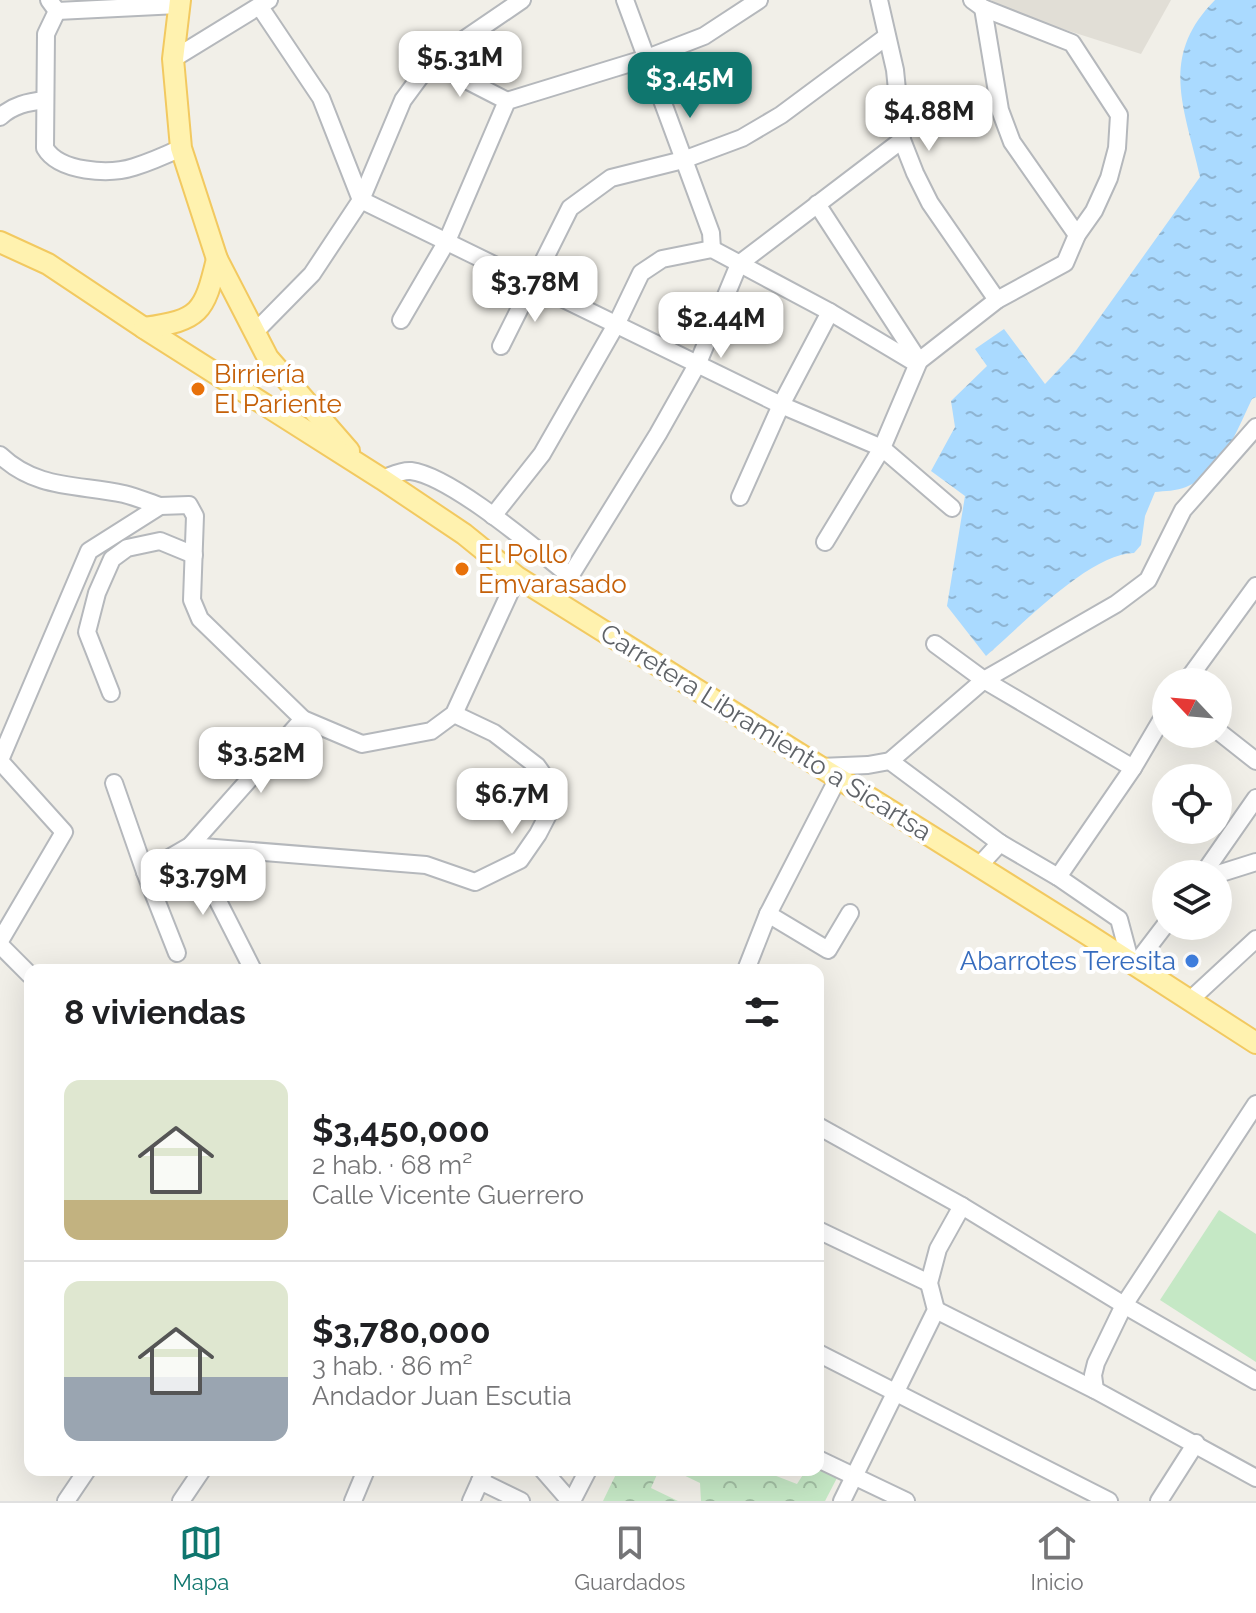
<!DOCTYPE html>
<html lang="es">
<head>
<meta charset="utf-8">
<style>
  :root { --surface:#fff; --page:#f6f6f6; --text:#202124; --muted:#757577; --line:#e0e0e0; --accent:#0f766e }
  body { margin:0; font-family:Raleway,sans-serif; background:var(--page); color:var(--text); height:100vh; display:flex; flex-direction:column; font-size:30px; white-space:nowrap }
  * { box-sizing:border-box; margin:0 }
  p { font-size:26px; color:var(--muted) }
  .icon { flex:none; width:44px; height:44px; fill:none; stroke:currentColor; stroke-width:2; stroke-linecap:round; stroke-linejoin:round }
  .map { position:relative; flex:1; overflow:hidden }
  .panel { position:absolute; left:24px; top:964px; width:800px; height:512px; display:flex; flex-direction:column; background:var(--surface); border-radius:16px; box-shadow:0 8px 32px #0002 }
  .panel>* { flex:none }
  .needle { width:52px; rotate:296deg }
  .fabs { position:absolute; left:1152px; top:668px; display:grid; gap:16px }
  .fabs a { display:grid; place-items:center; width:80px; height:80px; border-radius:50%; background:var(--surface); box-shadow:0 8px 32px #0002; font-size:40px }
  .price { position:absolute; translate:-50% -68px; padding:0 18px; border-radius:16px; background:#fff; color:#222; font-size:26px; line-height:52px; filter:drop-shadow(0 2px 4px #0008) }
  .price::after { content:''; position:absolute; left:50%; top:48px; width:24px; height:18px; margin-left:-12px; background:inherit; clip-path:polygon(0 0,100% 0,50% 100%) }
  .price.current { background:var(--accent); color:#fff }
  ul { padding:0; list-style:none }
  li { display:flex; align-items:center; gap:24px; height:200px; padding:0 40px }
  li+li { border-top:2px solid var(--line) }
  li span { display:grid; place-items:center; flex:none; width:224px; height:160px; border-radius:16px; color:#555 }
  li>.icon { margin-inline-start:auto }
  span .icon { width:96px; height:96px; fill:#fffc; stroke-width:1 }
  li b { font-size:34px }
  h2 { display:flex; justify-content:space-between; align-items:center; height:96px; padding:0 40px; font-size:34px }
  .dock { display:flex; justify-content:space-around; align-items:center; height:112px; border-top:2px solid var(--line); background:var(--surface); font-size:22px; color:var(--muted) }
  .dock a { display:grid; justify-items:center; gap:4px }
  .dock .current { color:var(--accent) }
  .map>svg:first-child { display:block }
  .education { fill:#e1ded6 }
  .forest { fill:url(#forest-crowns) }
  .pitch { fill:#c5e8c5 }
  .water { fill:url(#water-ripples) }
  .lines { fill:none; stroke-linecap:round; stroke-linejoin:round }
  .minor-casing { stroke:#b5b8bc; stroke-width:20 }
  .major-casing { stroke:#f2c960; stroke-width:24 }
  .minor { stroke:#fff; stroke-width:16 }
  .major { stroke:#fff2af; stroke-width:20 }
  .food-dot { fill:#e8710a; stroke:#fff; stroke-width:3 }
  .shop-dot { fill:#3f7fe0; stroke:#fff; stroke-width:3 }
  .labels { text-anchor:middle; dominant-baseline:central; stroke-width:8; stroke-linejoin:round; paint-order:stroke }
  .food-label { font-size:26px; fill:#c56008; stroke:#fff; text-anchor:start }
  .street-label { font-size:26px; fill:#5f6368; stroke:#fff }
  .shop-label { font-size:26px; fill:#366cbe; stroke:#fff; text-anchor:end }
</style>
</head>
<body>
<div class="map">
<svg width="1256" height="1501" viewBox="0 0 1256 1501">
  <defs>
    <pattern id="forest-crowns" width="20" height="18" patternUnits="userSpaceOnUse" patternTransform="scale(2)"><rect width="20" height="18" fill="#c5e8c5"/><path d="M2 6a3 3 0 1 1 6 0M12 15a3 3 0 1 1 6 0" fill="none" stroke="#a3c0a4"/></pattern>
    <pattern id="water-ripples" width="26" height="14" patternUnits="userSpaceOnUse" patternTransform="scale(2)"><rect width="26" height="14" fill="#aadaff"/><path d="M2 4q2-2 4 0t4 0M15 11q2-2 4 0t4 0" fill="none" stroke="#8eb4d2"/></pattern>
  </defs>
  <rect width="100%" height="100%" fill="#f1efe8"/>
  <polygon class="education" points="991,0 1171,0 1141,54 1000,9"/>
  <g class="forest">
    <polygon points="818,1467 837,1478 825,1501 701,1501 700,1483 673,1470 761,1470 797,1484 806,1470 818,1470"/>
    <polygon points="618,1470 659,1470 651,1488 678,1501 603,1501"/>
  </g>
  <polygon class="pitch" points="1219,1210 1256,1234 1256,1362 1160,1300"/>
  <path class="water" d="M1215,0H1256V397L1252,399C1236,432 1222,473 1186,487C1177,491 1164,491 1155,492L1145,516L1141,545L1134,553C1090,553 1020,627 986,656L947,606L965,496L931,471L955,427L951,401L987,366L975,349L1004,329L1045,384L1075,352L1200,177C1185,109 1158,57 1215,0Z"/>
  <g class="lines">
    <g class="minor-casing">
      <g id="minor">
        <path d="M49,0L57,11L46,34L45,148C59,172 109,175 134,167C150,162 166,155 181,148"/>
        <polyline points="625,0 711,233 712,249"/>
        <polyline points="879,0 895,70 902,140 915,173 930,203 997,300"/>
        <polyline points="260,7 321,98 361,200 781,405 882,448 952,508"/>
        <polyline points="983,8 1000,110 1012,142 1077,235"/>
        <polyline points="57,11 178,5"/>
        <polyline points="173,59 269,0"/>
        <polyline points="431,62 507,101"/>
        <path d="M0,117C13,105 28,102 45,100"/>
        <polyline points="817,204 919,361"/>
        <polyline points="401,320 447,241 507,101 647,58 704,36 759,0"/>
        <polyline points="255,332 312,274 361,200 403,100 431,62 522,0"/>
        <polyline points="501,346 570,208 611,178 683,160 742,138 781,115 886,37"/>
        <path d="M0,455C37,490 78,484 124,494C136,497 148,502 160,506"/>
        <path d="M382,479C391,476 401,470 411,471C451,476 536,549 570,576"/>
        <polyline points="740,497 781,405 830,312"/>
        <polyline points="493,516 542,454 617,323 641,273 662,259 712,249 830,312 917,364"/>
        <polyline points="825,542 882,448 919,361 997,300 1065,263 1077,235 1094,211 1109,178 1117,148 1119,115 1072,43 983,8 972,0"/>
        <polyline points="556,599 658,434 698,363 739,264 902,140"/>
        <polyline points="935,644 984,680 1133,768"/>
        <polyline points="1186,682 1256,586"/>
        <polyline points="111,693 87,632 97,593 112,559 127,548 160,541 194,555"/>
        <polyline points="1218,731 1256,761"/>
        <polyline points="0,760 89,551 160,506 189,505 195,516 192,600 200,619 303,719 362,744 431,731 454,714 517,577"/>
        <polyline points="0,761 64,832 0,941"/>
        <polyline points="890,761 1000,843"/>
        <polyline points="820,767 868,765 890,761 984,680 1116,604 1148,580 1183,510 1256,427"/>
        <polyline points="114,783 145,872 177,953"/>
        <polyline points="190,846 426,865 475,882 520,860 538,834 552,807 551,786 537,766 494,733 454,714"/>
        <polyline points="190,846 253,970"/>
        <polyline points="978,867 1000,843 1058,877 1119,919 1131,964"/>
        <polyline points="145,872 190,846 303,719"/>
        <polyline points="1203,874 1256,798"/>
        <polyline points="1218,874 1256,862"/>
        <polyline points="1058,877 1133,768 1166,712"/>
        <polyline points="768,914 828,950 850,913"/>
        <polyline points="0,945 30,975"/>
        <polyline points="1134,966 1166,924"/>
        <polyline points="746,970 768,914 838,778"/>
        <polyline points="1189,1001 1256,939"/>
        <polyline points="818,1126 962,1206 1124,1305 1256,1381"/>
        <polyline points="818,1230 929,1283"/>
        <polyline points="936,1310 1095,1390 1256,1478"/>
        <polyline points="818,1353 1109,1501"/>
        <polyline points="1095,1390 1093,1375 1096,1363 1124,1305 1256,1104"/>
        <polyline points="818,1459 906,1501"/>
        <polyline points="543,1470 570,1501"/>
        <polyline points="480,1481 521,1501"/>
        <polyline points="66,1501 87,1470"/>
        <polyline points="181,1501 202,1470"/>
        <polyline points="353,1501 366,1470"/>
        <polyline points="471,1501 485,1470"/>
        <polyline points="572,1501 588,1470"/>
        <polyline points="842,1501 936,1310 929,1283 938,1249 962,1206"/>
        <polyline points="1159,1501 1196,1443"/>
      </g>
    </g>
    <g class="major-casing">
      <g id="major">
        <polyline points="180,0 173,59 181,148 217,259 268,358 349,451"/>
        <polyline points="0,242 48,264 144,328 382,479 464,534 517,577 1087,934 1256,1043"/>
        <path d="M144,328C200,320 204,313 217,259"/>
      </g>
    </g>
    <use href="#minor" class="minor"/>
    <use href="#major" class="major"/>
  </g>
  <g class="food-dot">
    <circle cx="198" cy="389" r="8"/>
    <circle cx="462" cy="569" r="8"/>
  </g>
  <circle class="shop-dot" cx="1192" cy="961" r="8"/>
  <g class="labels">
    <g class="food-label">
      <text x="214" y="374">Birriería<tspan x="214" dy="30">El Pariente</tspan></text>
      <text x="478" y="554">El Pollo<tspan x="478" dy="30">Emvarasado</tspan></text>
    </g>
    <g class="street-label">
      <text transform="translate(766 732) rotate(32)">Carretera Libramiento a Sicartsa</text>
    </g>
    <g class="shop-label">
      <text x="1176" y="961">Abarrotes Teresita</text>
    </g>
  </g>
</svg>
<div class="fabs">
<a><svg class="needle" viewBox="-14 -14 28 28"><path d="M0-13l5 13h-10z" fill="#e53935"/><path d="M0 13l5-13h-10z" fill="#757577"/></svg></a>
<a><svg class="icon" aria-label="locate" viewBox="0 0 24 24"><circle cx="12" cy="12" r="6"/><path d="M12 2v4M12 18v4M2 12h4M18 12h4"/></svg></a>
<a><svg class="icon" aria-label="layers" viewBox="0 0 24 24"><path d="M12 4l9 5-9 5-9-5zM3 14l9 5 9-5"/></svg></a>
</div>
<b class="price" style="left:460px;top:99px">$5.31M</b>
<b class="price current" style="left:690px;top:120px">$3.45M</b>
<b class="price" style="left:929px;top:153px">$4.88M</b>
<b class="price" style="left:535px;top:324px">$3.78M</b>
<b class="price" style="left:721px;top:360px">$2.44M</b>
<b class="price" style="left:261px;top:795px">$3.52M</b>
<b class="price" style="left:512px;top:836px">$6.7M</b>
<b class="price" style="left:203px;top:917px">$3.79M</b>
<section class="panel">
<h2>8 viviendas<svg class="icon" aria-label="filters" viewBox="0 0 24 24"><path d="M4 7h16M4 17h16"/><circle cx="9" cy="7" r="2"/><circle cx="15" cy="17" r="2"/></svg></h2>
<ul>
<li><span style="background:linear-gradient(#dfe7d0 75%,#c2b280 0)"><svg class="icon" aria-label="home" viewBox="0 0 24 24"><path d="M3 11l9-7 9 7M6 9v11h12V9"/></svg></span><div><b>$3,450,000</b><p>2 hab. · 68 m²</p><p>Calle Vicente Guerrero</p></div></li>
<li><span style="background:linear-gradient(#dfe7d0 60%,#9aa5b1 0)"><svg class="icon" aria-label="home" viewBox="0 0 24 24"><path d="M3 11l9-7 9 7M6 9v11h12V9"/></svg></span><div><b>$3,780,000</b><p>3 hab. · 86 m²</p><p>Andador Juan Escutia</p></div></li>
</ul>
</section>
</div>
<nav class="dock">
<a class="current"><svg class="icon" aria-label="map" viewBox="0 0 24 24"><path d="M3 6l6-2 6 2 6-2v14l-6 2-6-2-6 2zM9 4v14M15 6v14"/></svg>Mapa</a>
<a><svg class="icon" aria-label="saved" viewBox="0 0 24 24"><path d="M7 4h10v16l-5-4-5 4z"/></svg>Guardados</a>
<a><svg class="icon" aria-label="home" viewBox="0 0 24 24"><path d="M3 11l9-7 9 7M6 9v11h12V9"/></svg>Inicio</a>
</nav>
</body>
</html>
